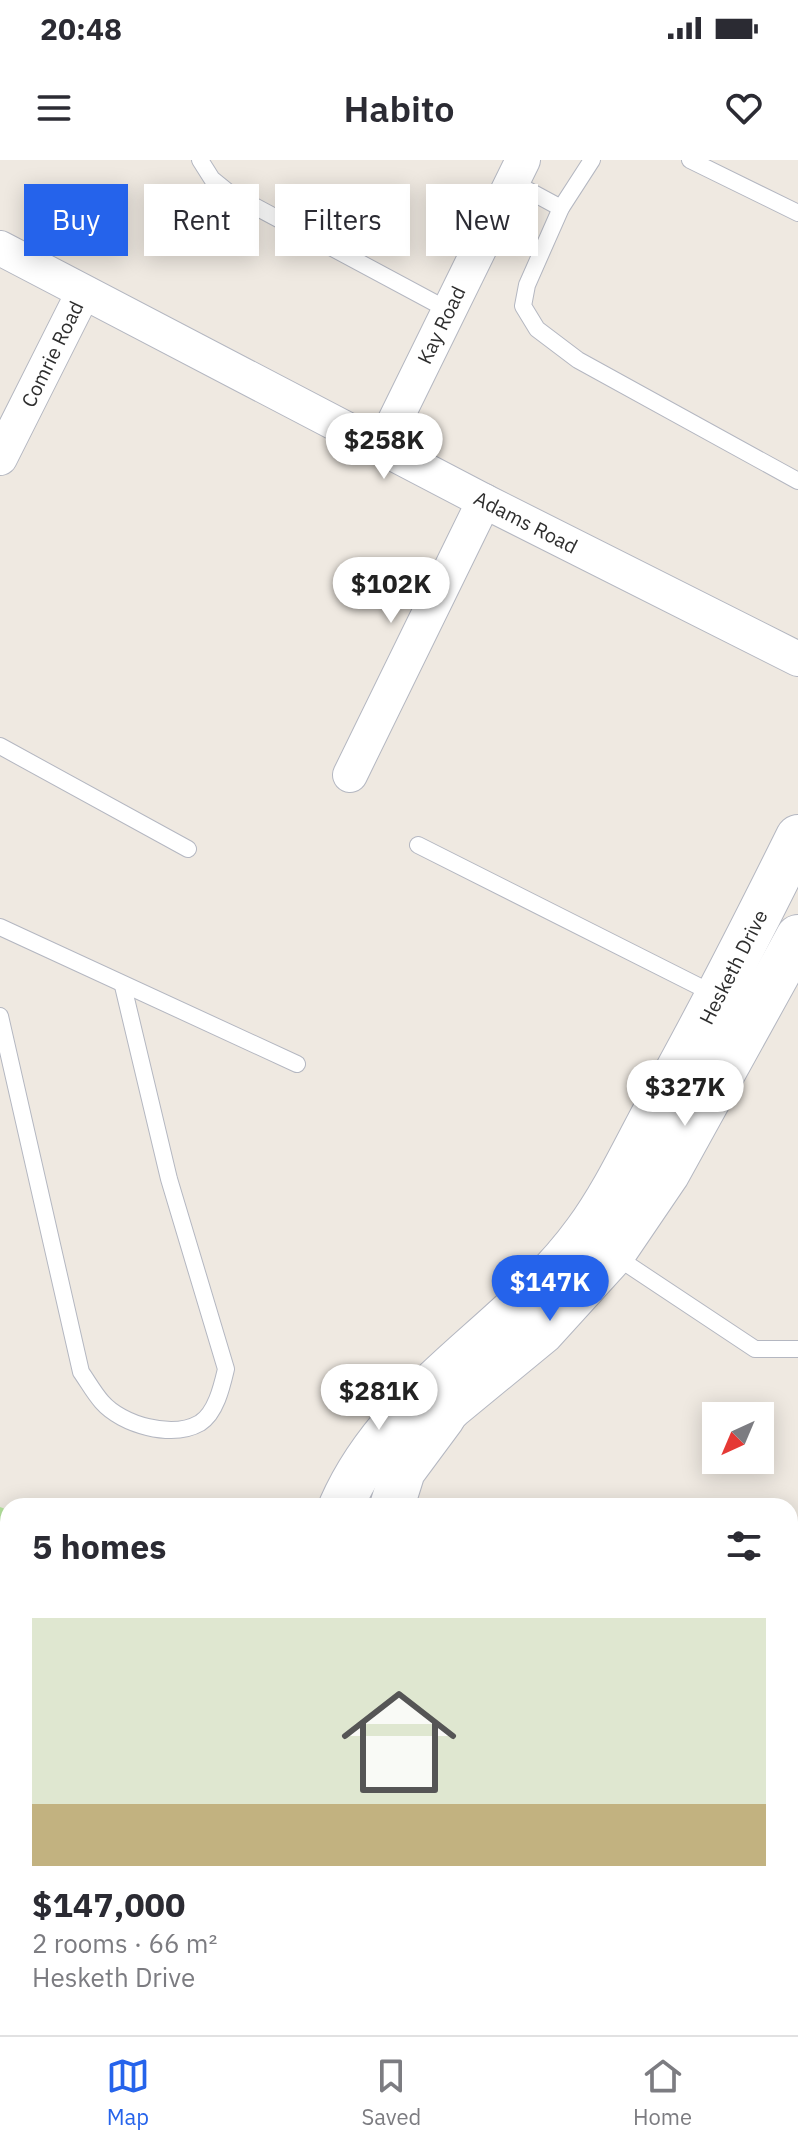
<!DOCTYPE html>
<html lang="en">
<head>
<meta charset="utf-8">
<style>
  :root { --surface:#fff; --page:#f7f7f7; --text:#2b2b33; --muted:#7c7c81; --line:#e1e1e2; --accent:#2563eb }
  body { margin:0; font-family:"IBM Plex Sans",sans-serif; background:var(--page); color:var(--text); height:100vh; display:flex; flex-direction:column; font-size:30px; white-space:nowrap }
  * { box-sizing:border-box; margin:0 }
  p { font-size:26px; color:var(--muted) }
  .icon { flex:none; width:44px; height:44px; fill:none; stroke:currentColor; stroke-width:2; stroke-linecap:round; stroke-linejoin:round }
  .map { position:relative; flex:1; overflow:hidden }
  .side { position:absolute; left:0px; top:1338px; width:798px; height:538px; display:flex; flex-direction:column; background:var(--surface); border-radius:24px 24px 0 0; box-shadow:0 4px 20px #0003 }
  .side>* { flex:none }
  .banner { position:absolute; left:24px; top:24px; width:750px; height:72px; display:flex; gap:16px }
  .needle { width:52px; rotate:224deg }
  .controls { position:absolute; left:702px; top:1242px; display:grid; gap:16px }
  .controls a { display:grid; place-items:center; width:72px; height:72px; border-radius:0px; background:var(--surface); box-shadow:0 4px 20px #0003; font-size:40px }
  .price { position:absolute; translate:-50% -68px; padding:0 18px; border-radius:28px; background:#fff; color:#222; font-size:26px; line-height:52px; filter:drop-shadow(0 2px 4px #0008) }
  .price::after { content:''; position:absolute; left:50%; top:48px; width:24px; height:18px; margin-left:-12px; background:inherit; clip-path:polygon(0 0,100% 0,50% 100%) }
  .price.active { background:var(--accent); color:#fff }
  ul { padding:0; list-style:none }
  li { display:grid; align-content:center; gap:16px; height:424px; padding:0 32px }
  li+li { border-top:2px solid var(--line) }
  li span { display:grid; place-items:center; height:248px; border-radius:0px; color:#555 }
  li>.icon { margin-inline-start:auto }
  span .icon { width:144px; height:144px; fill:#fffc; stroke-width:1 }
  li b { font-size:34px }
  h2 { display:flex; justify-content:space-between; align-items:center; height:96px; padding:0 32px; font-size:34px }
  .tag { padding:0 28px; border-radius:0px; background:var(--surface); box-shadow:0 4px 20px #0003; font-size:28px; line-height:72px }
  .tag.active { background:var(--accent); color:#fff }
  .status { display:flex; justify-content:space-between; align-items:center; height:56px; padding:0 40px; background:var(--surface); direction:ltr }
  .status svg { height:22px; fill:currentColor }
  header { display:flex; justify-content:space-between; align-items:center; height:104px; padding:0 32px; background:var(--surface); font-size:36px; font-weight:600 }
  .tab-bar { display:flex; justify-content:space-around; align-items:center; height:112px; border-top:2px solid var(--line); background:var(--surface); font-size:22px; color:var(--muted) }
  .tab-bar a { display:grid; justify-items:center; gap:4px }
  .tab-bar .active { color:var(--accent) }
  .map>svg:first-child { display:block }
  .green { fill:#b6e59e }
  .building { fill:#cbc7bf }
  .lines { fill:none; stroke-linecap:round; stroke-linejoin:round }
  .lane-casing { stroke:#b4b7c1; stroke-width:18 }
  .street-casing { stroke:#b4b7c1; stroke-width:36 }
  .secondary-casing { stroke:#b4b7c1; stroke-width:46 }
  .lane { stroke:#fff; stroke-width:16 }
  .street { stroke:#fff; stroke-width:34 }
  .secondary { stroke:#fff; stroke-width:44 }
  .labels { text-anchor:middle; dominant-baseline:central; stroke-width:7; stroke-linejoin:round; paint-order:stroke }
  .street-label { font-size:20px; fill:#2e2e2e; stroke:#fff }
</style>
</head>
<body>
<div class="status"><b>20:48</b><svg viewBox="0 0 49 12"><path d="M0 12V9h3v3zM5 12V6h3v6zM10 12V3h3v9zM15 12V0h3v12zM26 1h20v11H26zM47 4h2v5h-2z"/></svg></div>
<header><svg class="icon" aria-label="menu" viewBox="0 0 24 24"><path d="M4 6h16M4 12h16M4 18h16"/></svg>Habito<svg class="icon" aria-label="heart" viewBox="0 0 24 24"><path d="M12 20l-8-8c-3-5 5-10 8-4 3-6 11-1 8 4z"/></svg></header>
<div class="map">
<svg width="798" height="1875" viewBox="0 0 798 1875">
  <rect width="100%" height="100%" fill="#efe9e1"/>
  <polygon class="green" points="0,1347 8,1350 8,1868 257,1868 259,1875 0,1875"/>
  <g class="building">
    <polygon points="798,1678 798,1717 790,1718 790,1680"/>
    <polygon points="798,1744 798,1784 790,1786 790,1746"/>
    <polygon points="605,1868 692,1868 693,1875 606,1875"/>
  </g>
  <g class="lines">
    <g class="lane-casing">
      <g id="lane">
        <polyline points="200,0 212,19 228,32 448,150"/>
        <polyline points="592,0 561,48 527,125 523,146 537,169 578,200 798,321"/>
        <polyline points="690,0 798,53"/>
        <polyline points="511,21 561,48"/>
        <polyline points="0,586 188,689"/>
        <polyline points="418,685 716,835"/>
        <polyline points="0,767 297,904"/>
        <path d="M0,856L81,1212C88,1222 94,1233 102,1242C122,1265 172,1279 200,1263C216,1253 222,1226 226,1209L169,1019L123,826"/>
        <polyline points="615,1096 755,1189 798,1189"/>
        <polyline points="790,1559 798,1574"/>
        <polyline points="790,1646 798,1645"/>
      </g>
    </g>
    <g class="street-casing">
      <g id="street">
        <polyline points="0,88 484,341 798,499"/>
        <polyline points="382,287 523,0"/>
        <polyline points="0,298 83,133"/>
        <polyline points="350,615 484,341"/>
      </g>
    </g>
    <g class="secondary-casing">
      <g id="secondary">
        <polyline points="421,1276 452,1246 542,1172 612,1095 667,1014 798,777"/>
        <path d="M341,1346C392,1229 513,1173 586,1072C614,1034 635,988 658,946C707,858 753,768 798,677"/>
        <polyline points="392,1346 403,1311 443,1257"/>
        <polyline points="790,1502 798,1500"/>
        <polyline points="790,1544 798,1542"/>
        <polyline points="0,1619 8,1619"/>
      </g>
    </g>
    <use href="#lane" class="lane"/>
    <use href="#street" class="street"/>
    <use href="#secondary" class="secondary"/>
  </g>
  <g class="labels">
    <g class="street-label">
      <text transform="translate(441 165) rotate(-64)">Kay Road</text>
      <text transform="translate(52 194) rotate(-64)">Comrie Road</text>
      <text transform="translate(526 362) rotate(27)">Adams Road</text>
      <text transform="translate(733 807) rotate(-63)">Hesketh Drive</text>
    </g>
  </g>
</svg>
<div class="controls">
<a><svg class="needle" viewBox="-14 -14 28 28"><path d="M0-13l5 13h-10z" fill="#e53935"/><path d="M0 13l5-13h-10z" fill="#7c7c81"/></svg></a>
</div>
<b class="price" style="left:384px;top:321px">$258K</b>
<b class="price" style="left:391px;top:465px">$102K</b>
<b class="price" style="left:685px;top:968px">$327K</b>
<b class="price active" style="left:550px;top:1163px">$147K</b>
<b class="price" style="left:379px;top:1272px">$281K</b>
<div class="banner">
<a class="tag active">Buy</a>
<a class="tag">Rent</a>
<a class="tag">Filters</a>
<a class="tag">New</a>
</div>
<section class="side">
<h2>5 homes<svg class="icon" aria-label="filters" viewBox="0 0 24 24"><path d="M4 7h16M4 17h16"/><circle cx="9" cy="7" r="2"/><circle cx="15" cy="17" r="2"/></svg></h2>
<ul>
<li><span style="background:linear-gradient(#dfe7d0 75%,#c2b280 0)"><svg class="icon" aria-label="home" viewBox="0 0 24 24"><path d="M3 11l9-7 9 7M6 9v11h12V9"/></svg></span><div><b>$147,000</b><p>2 rooms · 66 m²</p><p>Hesketh Drive</p></div></li>
</ul>
</section>
</div>
<nav class="tab-bar">
<a class="active"><svg class="icon" aria-label="map" viewBox="0 0 24 24"><path d="M3 6l6-2 6 2 6-2v14l-6 2-6-2-6 2zM9 4v14M15 6v14"/></svg>Map</a>
<a><svg class="icon" aria-label="saved" viewBox="0 0 24 24"><path d="M7 4h10v16l-5-4-5 4z"/></svg>Saved</a>
<a><svg class="icon" aria-label="home" viewBox="0 0 24 24"><path d="M3 11l9-7 9 7M6 9v11h12V9"/></svg>Home</a>
</nav>
</body>
</html>
